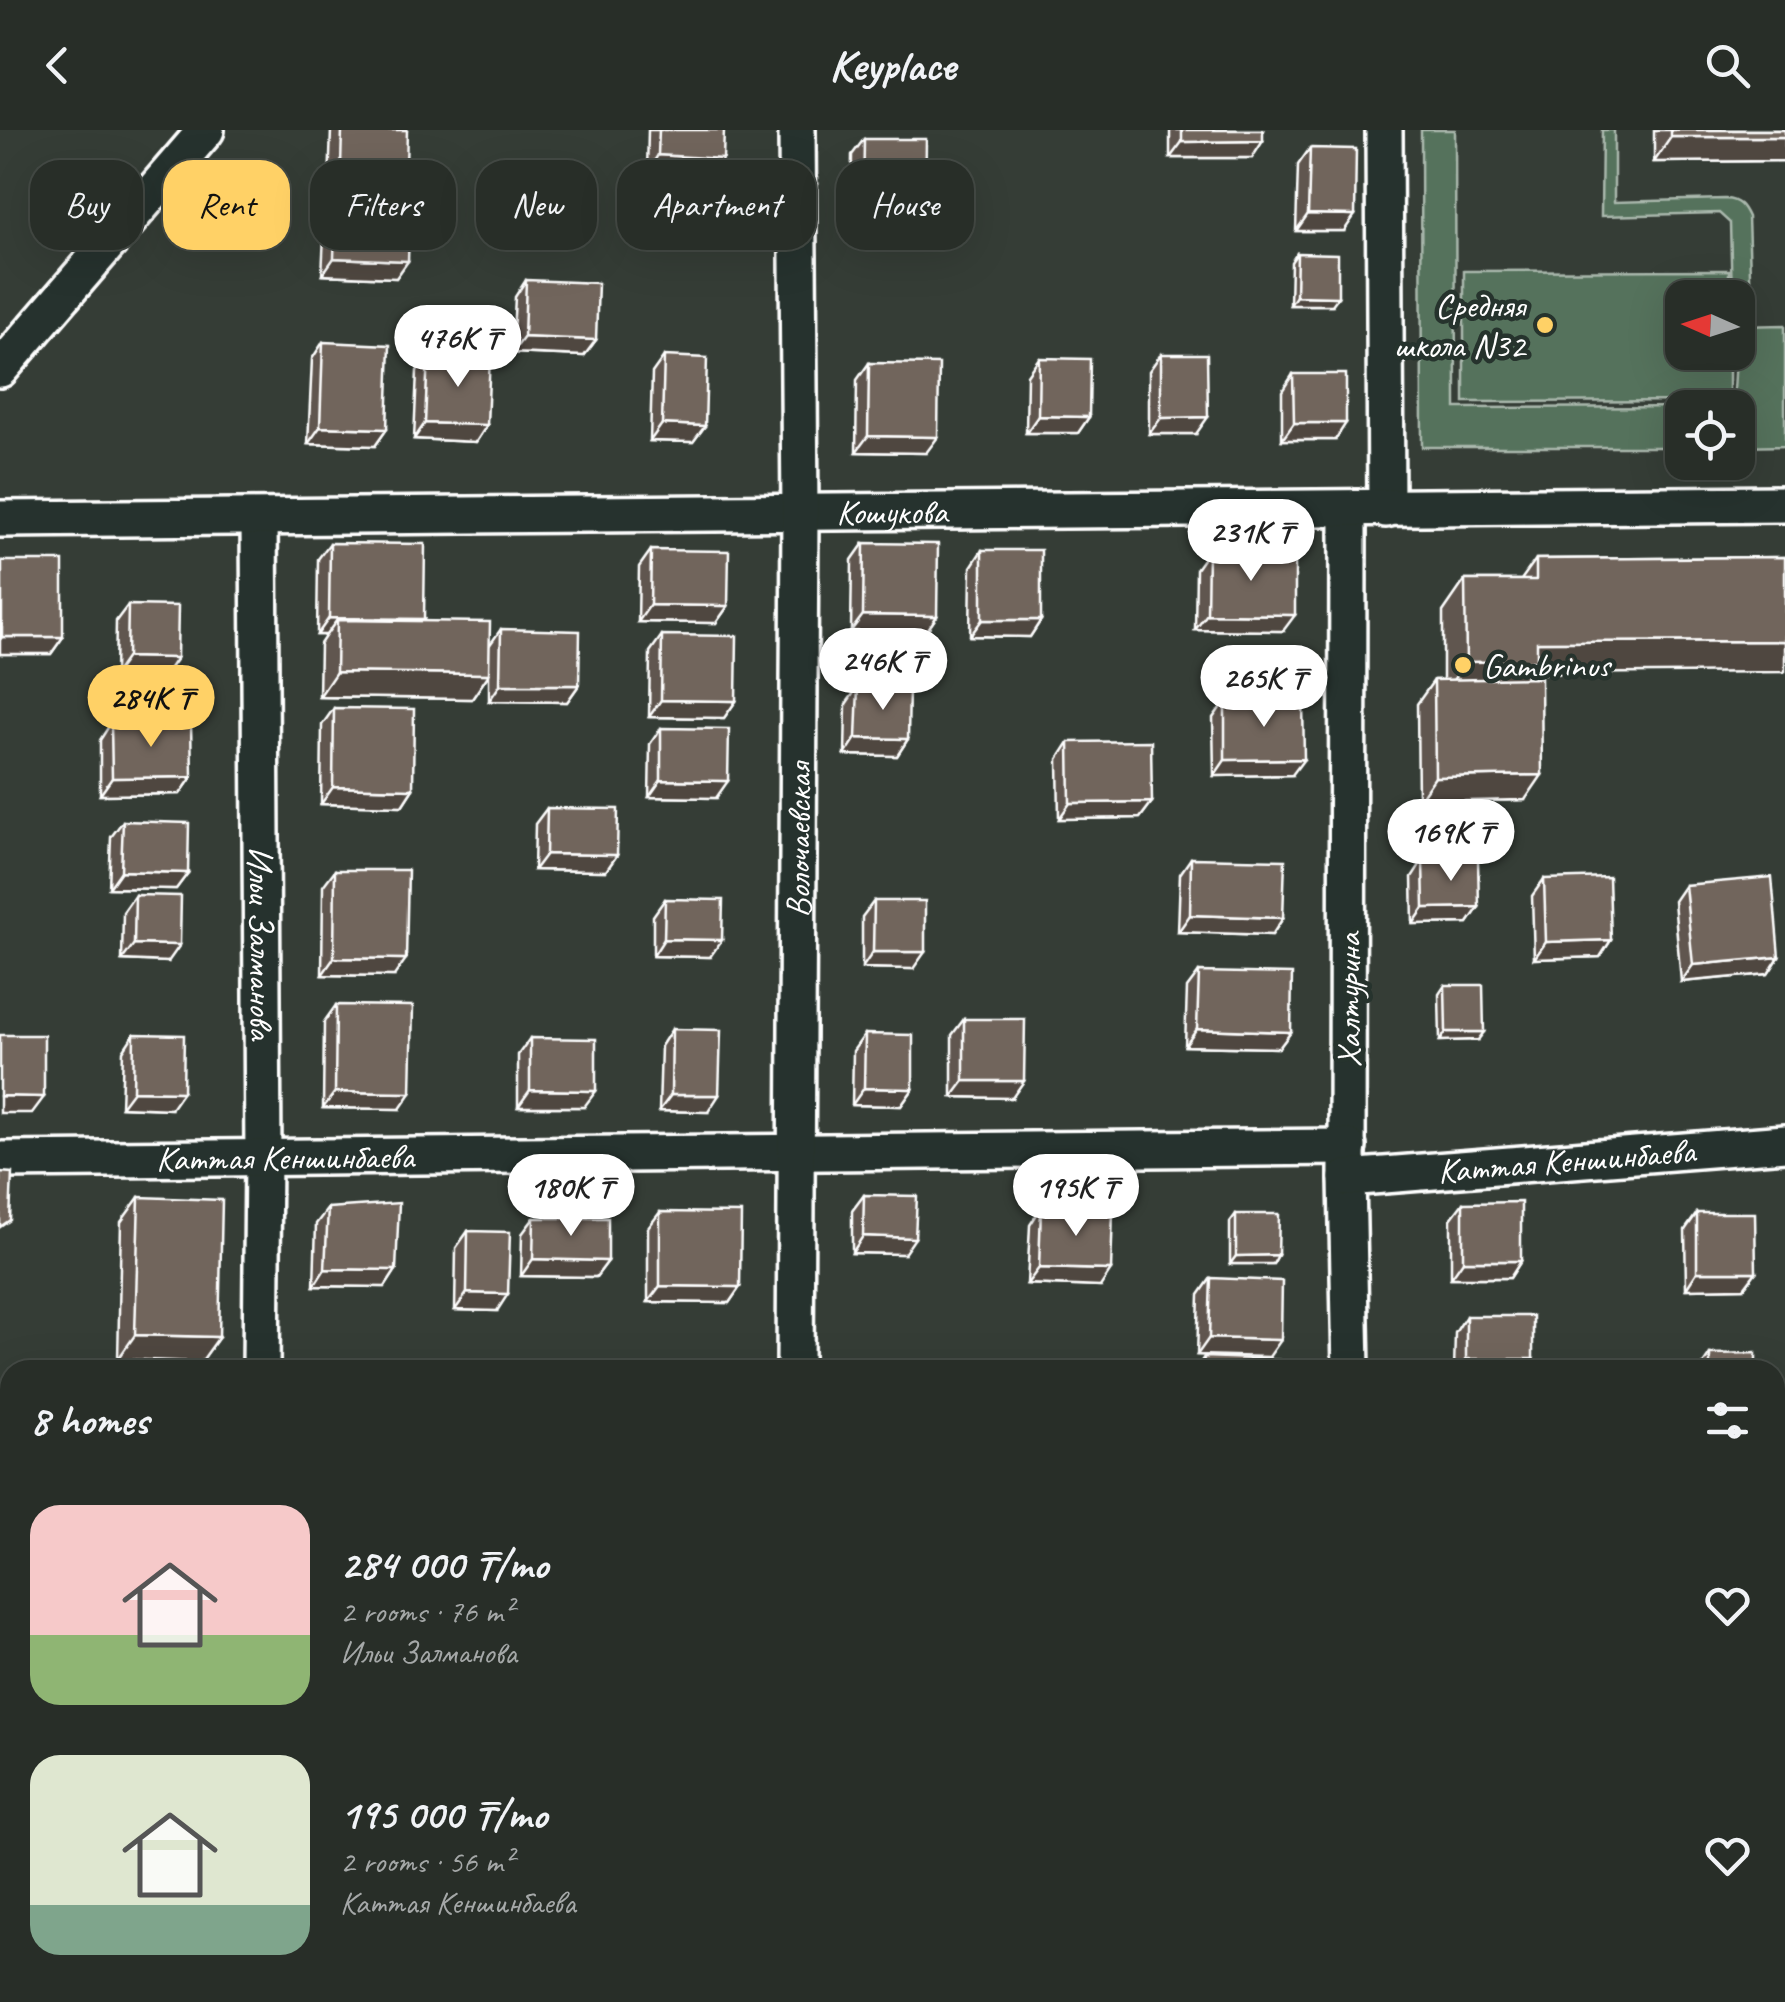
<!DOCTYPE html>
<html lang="en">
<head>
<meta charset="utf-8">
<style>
  :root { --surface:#282e28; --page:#303630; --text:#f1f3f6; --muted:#a5a8a8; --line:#444a45; --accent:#ffd166 }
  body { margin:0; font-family:Caveat,sans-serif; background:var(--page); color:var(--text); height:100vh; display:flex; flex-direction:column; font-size:38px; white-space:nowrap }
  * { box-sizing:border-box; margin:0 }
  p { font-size:32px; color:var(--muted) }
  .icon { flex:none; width:55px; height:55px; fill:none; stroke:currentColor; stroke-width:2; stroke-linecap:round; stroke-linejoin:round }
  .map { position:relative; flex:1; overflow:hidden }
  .drawer { position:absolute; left:0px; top:1230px; width:1785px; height:642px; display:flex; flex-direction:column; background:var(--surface); border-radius:30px 30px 0 0; box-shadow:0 10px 40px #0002,0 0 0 2px var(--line) }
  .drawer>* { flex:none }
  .banner { position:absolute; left:30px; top:30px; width:1000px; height:90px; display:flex; gap:20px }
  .needle { width:65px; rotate:273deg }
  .fabs { position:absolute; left:1665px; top:150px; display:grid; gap:20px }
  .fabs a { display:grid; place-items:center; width:90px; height:90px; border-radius:20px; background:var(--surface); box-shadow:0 10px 40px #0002,0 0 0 2px var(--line); font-size:50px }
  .price { position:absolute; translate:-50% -85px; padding:0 22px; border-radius:35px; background:#fff; color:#222; font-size:32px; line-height:65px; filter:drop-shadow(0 2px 5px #0008) }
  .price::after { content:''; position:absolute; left:50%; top:60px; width:30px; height:22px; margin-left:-15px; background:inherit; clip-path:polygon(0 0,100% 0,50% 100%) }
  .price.selected { background:var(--accent); color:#111 }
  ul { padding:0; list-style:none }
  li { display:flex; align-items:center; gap:30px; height:250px; padding:0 30px }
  li span { display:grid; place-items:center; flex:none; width:280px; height:200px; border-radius:30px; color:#555 }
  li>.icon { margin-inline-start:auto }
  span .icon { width:120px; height:120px; fill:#fffc; stroke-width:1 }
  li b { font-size:42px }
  h2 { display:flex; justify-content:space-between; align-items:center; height:120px; padding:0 30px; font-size:42px }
  .chip { padding:0 35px; border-radius:30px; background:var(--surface); box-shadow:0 10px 40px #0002,0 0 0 2px var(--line); font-size:35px; line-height:90px }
  .chip.selected { background:var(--accent); color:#111 }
  header { display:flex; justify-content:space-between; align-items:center; height:130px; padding:0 30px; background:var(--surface); font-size:45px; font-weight:600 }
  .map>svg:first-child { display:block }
  .green { fill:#54725b; stroke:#aab8ad; stroke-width:2.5 }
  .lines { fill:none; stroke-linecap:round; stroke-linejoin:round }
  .minor-casing { stroke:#fff; stroke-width:42 }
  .minor { stroke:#26332d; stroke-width:35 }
  .wall { fill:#61574f; stroke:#fff; stroke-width:2.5 }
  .shaded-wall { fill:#4f4740; stroke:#fff; stroke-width:2.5 }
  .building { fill:#71655c; stroke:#fff; stroke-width:2.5 }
  .poi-dot { fill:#ffd166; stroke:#26332d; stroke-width:4 }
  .labels { text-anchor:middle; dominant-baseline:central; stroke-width:9; stroke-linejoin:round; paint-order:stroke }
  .poi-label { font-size:35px; fill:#fff; stroke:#26332d; text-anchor:end }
  .street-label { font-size:35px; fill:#fff; stroke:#26332d }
</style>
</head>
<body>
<header><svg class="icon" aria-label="back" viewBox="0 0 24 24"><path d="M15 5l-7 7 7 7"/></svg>Keyplace<svg class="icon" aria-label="search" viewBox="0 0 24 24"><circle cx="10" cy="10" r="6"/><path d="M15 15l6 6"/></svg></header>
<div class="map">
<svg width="1785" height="1872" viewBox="0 0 1785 1872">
  <rect width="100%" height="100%" fill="#353d36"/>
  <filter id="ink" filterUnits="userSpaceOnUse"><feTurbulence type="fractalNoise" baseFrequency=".01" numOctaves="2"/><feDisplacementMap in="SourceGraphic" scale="20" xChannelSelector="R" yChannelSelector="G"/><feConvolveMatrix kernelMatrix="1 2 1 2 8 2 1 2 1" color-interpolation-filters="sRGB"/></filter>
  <g filter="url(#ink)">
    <g class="green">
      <polygon points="1421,0 1455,0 1456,278 1733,277 1738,196 1785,195 1785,316 1738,317 1738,278 1682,278 1682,317 1422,317"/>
      <path d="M1602,0H1614V72L1725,69C1739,70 1743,76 1748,87L1751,174L1738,175V168L1732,167L1730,93L1719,83L1601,86Z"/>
      <polygon points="1729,140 1729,167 1682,168 1682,222 1729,223 1729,271 1464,272 1464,141"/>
    </g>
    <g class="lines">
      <g class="minor-casing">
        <g id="minor">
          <polyline points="1384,0 1386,379"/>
          <polyline points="0,239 206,0"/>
          <polyline points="1348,380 1347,1048 1351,1240"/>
          <path id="s1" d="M259,388L263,1027L261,1240"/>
          <path id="s2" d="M0,389L1785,374"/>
          <path id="s3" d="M0,1030L1348,1017"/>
          <path id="s4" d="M1347,1048L1785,1013"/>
          <path id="s5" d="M795,1240L800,383L797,0"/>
          <polyline points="0,1310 10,1310"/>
          <polyline points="798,1862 798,1872"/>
          <polyline points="1357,1862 1358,1872"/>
          <polyline points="170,1872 194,1862"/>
          <polyline points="265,1872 265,1862"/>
        </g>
      </g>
      <use href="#minor" class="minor"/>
    </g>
    <g class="wall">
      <polygon points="331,0 407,0 394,55 329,53"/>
      <polygon points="648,0 724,0 711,46 647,42"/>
      <polygon points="1170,0 1263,0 1252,28 1170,28"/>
      <polygon points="1654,0 1785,0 1785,31 1654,32"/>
      <polygon points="864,9 913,96 851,96 852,25"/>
      <polygon points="1310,18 1344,101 1296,101 1298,35"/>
      <polygon points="675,62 728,101 716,118 662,116 664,79"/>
      <polygon points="336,68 408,131 396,148 322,145 325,85"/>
      <polygon points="1297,123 1332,175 1290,175 1291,132"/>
      <polygon points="526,150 596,210 584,226 512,223 515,167"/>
      <polygon points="323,212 387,299 375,316 308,314 312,229"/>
      <polygon points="428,224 487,295 476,312 414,309 417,241"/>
      <polygon points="1161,224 1196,304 1149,304 1149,241"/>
      <polygon points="664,226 705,296 693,312 650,311 652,243"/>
      <polygon points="1039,228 1089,287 1078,303 1026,303 1027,245"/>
      <polygon points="869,233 926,323 856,322 857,250"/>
      <polygon points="1293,244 1335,310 1282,310 1282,261"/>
      <polygon points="330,413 424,489 423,491 489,516 501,499 579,555 567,572 489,571 489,544 472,569 319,567 320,514 326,505 317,505 318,429"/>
      <polygon points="864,413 937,486 926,502 851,501 852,430"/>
      <polygon points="651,420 728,476 716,493 638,492 639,437"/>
      <polygon points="982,420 1041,490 1030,507 970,506 971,437"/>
      <polygon points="1208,422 1283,501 1195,500 1196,439"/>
      <polygon points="1785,427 1527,544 1524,548 1525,670 1418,672 1417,574 1434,550 1443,550 1443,482 1465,450 1521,450 1536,429"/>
      <polygon points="2,431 63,507 51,524 0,524 0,434"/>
      <polygon points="128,475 177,528 165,545 115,544 116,491"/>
      <polygon points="662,505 736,571 724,588 649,587 650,522"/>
      <polygon points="858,557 908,609 897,626 845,625 846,574"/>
      <polygon points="1225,571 1292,645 1214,646 1213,588"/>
      <polygon points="334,578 413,659 402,676 321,674 322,595"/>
      <polygon points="111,593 192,647 180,664 100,665 100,610"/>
      <polygon points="661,598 716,668 649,667 650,614"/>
      <polygon points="1069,612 1152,672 1140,688 1059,689 1058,629"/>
      <polygon points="547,678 617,725 606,741 534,740 535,694"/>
      <polygon points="123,691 188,743 176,759 109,758 111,707"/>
      <polygon points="1191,728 1283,788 1272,805 1178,802 1180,744"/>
      <polygon points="1423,730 1479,777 1468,793 1413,794 1412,747"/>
      <polygon points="335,740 394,846 322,845 323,756"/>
      <polygon points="1544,749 1611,810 1600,827 1534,829 1532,766"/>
      <polygon points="1685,755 1779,827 1768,844 1681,852 1674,771"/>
      <polygon points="135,765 168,832 122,830 123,782"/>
      <polygon points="665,769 710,827 653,826 653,786"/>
      <polygon points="874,771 913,839 862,838 862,787"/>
      <polygon points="1199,842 1291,902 1279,918 1185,916 1187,858"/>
      <polygon points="1445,855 1478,910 1440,911 1439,864"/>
      <polygon points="336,875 400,979 323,978 324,892"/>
      <polygon points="964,889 1012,968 952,967 952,905"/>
      <polygon points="672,899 708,982 659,981 661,916"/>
      <polygon points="134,904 171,979 121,977 123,921"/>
      <polygon points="865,904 913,959 901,976 852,975 853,921"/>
      <polygon points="530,908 584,977 518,977 518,925"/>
      <polygon points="864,1065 904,1124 852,1123 852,1081"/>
      <polygon points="139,1067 219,1207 201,1232 118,1229 121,1092"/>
      <polygon points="1463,1073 1521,1131 1510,1148 1451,1148 1451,1089"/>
      <polygon points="328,1078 396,1140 385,1157 314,1156 316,1094"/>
      <polygon points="1041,1078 1100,1157 1027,1154 1030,1095"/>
      <polygon points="660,1082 740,1157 729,1173 648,1172 648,1098"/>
      <polygon points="1697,1083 1756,1142 1744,1158 1686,1159 1685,1100"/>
      <polygon points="1236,1084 1278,1125 1273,1134 1230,1134 1230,1092"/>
      <polygon points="534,1088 608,1131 596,1147 521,1146 522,1104"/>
      <polygon points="468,1101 497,1181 455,1180 456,1118"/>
      <polygon points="1211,1148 1269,1227 1197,1225 1199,1165"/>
      <polygon points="1466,1186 1533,1229 1525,1240 1454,1240 1455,1203"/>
      <polygon points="1710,1224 1756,1240 1699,1240"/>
      <polygon points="1204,1227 1279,1240 1195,1240"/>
      <polygon points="10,1348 10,1450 8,1450 6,1353"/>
      <polygon points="458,1862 511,1862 489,1872 462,1872"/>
      <polygon points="1243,1862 1321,1862 1322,1872 1236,1872"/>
      <rect x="1559" y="1862" width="80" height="10"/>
    </g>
    <g class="shaded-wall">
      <polygon points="1671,7 1785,7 1785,31 1654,32"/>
      <polygon points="1263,11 1252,28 1170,28 1182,12"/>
      <polygon points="658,25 723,29 711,46 647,42"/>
      <polygon points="341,36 406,38 394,55 329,53"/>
      <polygon points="863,79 925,80 913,96 851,96"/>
      <polygon points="1308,84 1355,85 1344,101 1296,101"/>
      <polygon points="674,99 728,101 716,118 662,116"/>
      <polygon points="334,128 408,131 396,148 322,145"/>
      <polygon points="1296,166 1338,167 1332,175 1290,175"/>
      <polygon points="524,207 596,210 584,226 512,223"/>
      <polygon points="1038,286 1089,287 1078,303 1026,303"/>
      <polygon points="1208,287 1196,304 1149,304 1161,288"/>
      <polygon points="425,293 487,295 476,312 414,309"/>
      <polygon points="1294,293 1346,293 1335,310 1282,310"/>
      <polygon points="662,294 705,296 693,312 650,311"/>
      <polygon points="320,297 387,299 375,316 308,314"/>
      <polygon points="868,306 938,307 926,323 856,322"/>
      <polygon points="650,475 728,476 716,493 638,492"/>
      <polygon points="1207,484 1295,485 1283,501 1195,500"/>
      <polygon points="863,485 937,486 926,502 851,501"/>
      <polygon points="329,488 424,489 413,506 337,490 326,505 317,505"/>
      <polygon points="982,490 1041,490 1030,507 970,506"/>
      <polygon points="2,507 63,507 51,524 0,524 0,510"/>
      <polygon points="1785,511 1785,542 1527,544 1514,563 1443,564 1466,532 1537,512"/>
      <polygon points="127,527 177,528 165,545 115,544"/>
      <polygon points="336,542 489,544 472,569 319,567"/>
      <polygon points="500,555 579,555 567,572 489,571"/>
      <polygon points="661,570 736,571 724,588 649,587"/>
      <polygon points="856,608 908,609 897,626 845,625"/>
      <polygon points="1304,629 1292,645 1214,646 1225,630"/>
      <polygon points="1542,645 1525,670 1418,672 1435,647"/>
      <polygon points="192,647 180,664 100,665 112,648"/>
      <polygon points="661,650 728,651 716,668 649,667"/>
      <polygon points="333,657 413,659 402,676 321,674"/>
      <polygon points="1152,672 1140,688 1059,689 1070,673"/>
      <polygon points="546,724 617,725 606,741 534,740"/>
      <polygon points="121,741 188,743 176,759 109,758"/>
      <polygon points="1479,777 1468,793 1413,794 1424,778"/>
      <polygon points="1190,785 1283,788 1272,805 1178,802"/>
      <polygon points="664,809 722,810 710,827 653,826"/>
      <polygon points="1611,810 1600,827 1534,829 1546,812"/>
      <polygon points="134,814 180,815 168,832 122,830"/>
      <polygon points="873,822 925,822 913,839 862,838"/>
      <polygon points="1779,827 1768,844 1681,852 1693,835"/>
      <polygon points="334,828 406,829 394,846 322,845"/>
      <polygon points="1197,899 1291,902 1279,918 1185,916"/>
      <polygon points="1446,902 1484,902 1478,910 1440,911"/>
      <polygon points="964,951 1024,951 1012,968 952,967"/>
      <polygon points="864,958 913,959 901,976 852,975"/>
      <polygon points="530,960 596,961 584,977 518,977"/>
      <polygon points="133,961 183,962 171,979 121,977"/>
      <polygon points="335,962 411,963 400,979 323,978"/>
      <polygon points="671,965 719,965 708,982 659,981"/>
      <polygon points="0,966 44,967 32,983 0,983"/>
      <polygon points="863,1106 915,1108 904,1124 852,1123"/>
      <polygon points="1278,1125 1273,1134 1230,1134 1236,1126"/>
      <polygon points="533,1129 608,1131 596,1147 521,1146"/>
      <polygon points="1463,1131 1521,1131 1510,1148 1451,1148"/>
      <polygon points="1039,1138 1111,1140 1100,1157 1027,1154"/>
      <polygon points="325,1139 396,1140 385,1157 314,1156"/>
      <polygon points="1697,1142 1756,1142 1744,1158 1686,1159"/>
      <polygon points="660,1156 740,1157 729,1173 648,1172"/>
      <polygon points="467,1163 508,1164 497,1181 455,1180"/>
      <polygon points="135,1205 219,1207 201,1232 118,1229"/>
      <polygon points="1209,1208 1281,1210 1269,1227 1197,1225"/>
      <polygon points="1466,1229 1533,1229 1525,1240 1458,1240"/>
      <polygon points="484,1862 511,1862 489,1872 473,1872 478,1865"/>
      <polygon points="688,1862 740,1862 734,1872 683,1870"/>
      <polygon points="1018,1862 1093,1862 1089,1869 1014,1869"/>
    </g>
    <g class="building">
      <polygon points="342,0 407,0 406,38 341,36"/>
      <polygon points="659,0 724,0 723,29 658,25"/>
      <polygon points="1182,0 1263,0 1263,11 1182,12"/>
      <rect x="1671" y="0" width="114" height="7"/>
      <polygon points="864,9 926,9 925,80 863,79"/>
      <polygon points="1310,18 1356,19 1355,85 1308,84"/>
      <polygon points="675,62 730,65 728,101 674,99"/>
      <polygon points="336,68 410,71 408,131 334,128"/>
      <polygon points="1297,123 1338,124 1338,167 1296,166"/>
      <polygon points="526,150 598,153 596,210 524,207"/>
      <polygon points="323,212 390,215 387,299 320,297"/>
      <polygon points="428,224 490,226 487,295 425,293"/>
      <polygon points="1161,224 1207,224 1208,287 1161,288"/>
      <polygon points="664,226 707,228 705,296 662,294"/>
      <polygon points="1039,228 1090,229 1089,287 1038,286"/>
      <polygon points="869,233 939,234 938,307 868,306"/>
      <polygon points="1293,244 1346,244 1346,293 1294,293"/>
      <polygon points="330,413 425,414 424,489 329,488"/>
      <polygon points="864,413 938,414 937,486 863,485"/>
      <polygon points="651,420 729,421 728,476 650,475"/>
      <rect x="982" y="420" width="59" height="70"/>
      <polygon points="1208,422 1295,423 1295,485 1207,484"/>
      <polygon points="1785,427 1785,511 1537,512 1537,531 1466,532 1465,450 1536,450 1536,429"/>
      <rect x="2" y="431" width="61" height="76"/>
      <polygon points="128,475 178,476 177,528 127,527"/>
      <polygon points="337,490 490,492 489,544 336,542"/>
      <polygon points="501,499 580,501 579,555 500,555"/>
      <polygon points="662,505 737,506 736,571 661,570"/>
      <polygon points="1541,548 1542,645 1435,647 1434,550"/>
      <polygon points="858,557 909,558 908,609 856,608"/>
      <polygon points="1225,571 1303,571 1304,629 1225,630"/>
      <polygon points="334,578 414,579 413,659 333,657"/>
      <polygon points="191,592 192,647 112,648 111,593"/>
      <polygon points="661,598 729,599 728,651 661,650"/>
      <polygon points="1151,611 1152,672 1070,673 1069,612"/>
      <polygon points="547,678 618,679 617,725 546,724"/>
      <polygon points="123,691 189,693 188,743 121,741"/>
      <polygon points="1191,728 1285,730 1283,788 1190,785"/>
      <polygon points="1478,729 1479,777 1424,778 1423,730"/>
      <polygon points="335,740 408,740 406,829 334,828"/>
      <polygon points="1609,747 1611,810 1546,812 1544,749"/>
      <polygon points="1772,747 1779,827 1693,835 1685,755"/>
      <polygon points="135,765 181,766 180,815 134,814"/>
      <polygon points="665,769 723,770 722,810 664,809"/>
      <polygon points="874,771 925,771 925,822 873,822"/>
      <polygon points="1199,842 1292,844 1291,902 1197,899"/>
      <polygon points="1445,855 1483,855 1484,902 1446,902"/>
      <polygon points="336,875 413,876 411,963 335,962"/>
      <polygon points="964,889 1025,889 1024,951 964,951"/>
      <polygon points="672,899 721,900 719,965 671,965"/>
      <polygon points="134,904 184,905 183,962 133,961"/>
      <polygon points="865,904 913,905 913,959 864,958"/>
      <polygon points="0,905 44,905 44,967 0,966"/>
      <polygon points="530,908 596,909 596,961 530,960"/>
      <polygon points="0,1042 12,1043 10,1090 0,1097"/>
      <polygon points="864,1065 917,1066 915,1108 863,1106"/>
      <polygon points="139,1067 222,1070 219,1207 135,1205"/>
      <polygon points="1521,1072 1521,1131 1463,1131 1463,1073"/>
      <polygon points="399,1073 396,1140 325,1139 328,1078"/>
      <polygon points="1041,1078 1113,1081 1111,1140 1039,1138"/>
      <polygon points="660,1082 741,1083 740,1157 660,1156"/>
      <polygon points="1697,1083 1755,1083 1756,1142 1697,1142"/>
      <polygon points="1236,1084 1279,1084 1278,1125 1236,1126"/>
      <polygon points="534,1088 608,1088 608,1131 533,1129"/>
      <polygon points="468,1101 510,1102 508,1164 467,1163"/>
      <polygon points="1211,1148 1282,1151 1281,1210 1209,1208"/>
      <rect x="1466" y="1186" width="67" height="43"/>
      <polygon points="1756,1223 1756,1240 1710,1240 1710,1224"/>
      <polygon points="1204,1227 1279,1230 1279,1240 1203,1240"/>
      <polygon points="865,1230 918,1232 918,1240 865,1240"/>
      <rect x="696" y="1237" width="38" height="3"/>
      <polygon points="1248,1862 1321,1862 1322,1872 1248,1872"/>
      <rect x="1571" y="1862" width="68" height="10"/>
      <rect x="311" y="1863" width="56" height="9"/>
    </g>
  </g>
  <g class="poi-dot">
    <circle cx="1545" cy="195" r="10"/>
    <circle cx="1463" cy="535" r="10"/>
  </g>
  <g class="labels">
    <g class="poi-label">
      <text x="1525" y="175">Средняя<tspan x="1525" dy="40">школа N32</tspan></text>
      <text x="1483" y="535" text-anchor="start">Gambrinus</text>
    </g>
    <g class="street-label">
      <text stroke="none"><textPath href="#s2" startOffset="892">Кошукова</textPath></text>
      <text stroke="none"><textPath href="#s5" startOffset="530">Волочаевская</textPath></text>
      <text stroke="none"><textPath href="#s1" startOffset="425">Ильи Залманова</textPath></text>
      <text transform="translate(1348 870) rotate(-90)">Халтурина</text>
      <text stroke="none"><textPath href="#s3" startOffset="285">Каттая Кеншинбаева</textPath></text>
      <text stroke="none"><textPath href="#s4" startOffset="220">Каттая Кеншинбаева</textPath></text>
    </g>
  </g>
</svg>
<div class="fabs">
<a><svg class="needle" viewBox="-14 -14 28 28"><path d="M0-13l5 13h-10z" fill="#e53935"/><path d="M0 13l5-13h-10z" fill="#a5a8a8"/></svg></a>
<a><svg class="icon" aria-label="locate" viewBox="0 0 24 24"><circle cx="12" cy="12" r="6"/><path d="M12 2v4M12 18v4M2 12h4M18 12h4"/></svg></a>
</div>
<b class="price" style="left:458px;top:260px">476K ₸</b>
<b class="price" style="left:1251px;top:454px">231K ₸</b>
<b class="price" style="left:883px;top:583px">246K ₸</b>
<b class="price" style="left:1264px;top:600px">265K ₸</b>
<b class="price selected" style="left:151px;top:620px">284K ₸</b>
<b class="price" style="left:1451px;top:754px">169K ₸</b>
<b class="price" style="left:571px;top:1109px">180K ₸</b>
<b class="price" style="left:1076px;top:1109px">195K ₸</b>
<div class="banner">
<a class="chip">Buy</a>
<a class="chip selected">Rent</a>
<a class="chip">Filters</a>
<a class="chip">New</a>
<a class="chip">Apartment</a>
<a class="chip">House</a>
</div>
<section class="drawer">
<h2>8 homes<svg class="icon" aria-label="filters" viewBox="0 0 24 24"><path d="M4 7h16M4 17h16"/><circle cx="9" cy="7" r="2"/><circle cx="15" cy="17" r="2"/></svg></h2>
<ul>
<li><span style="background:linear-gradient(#f6c9c9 65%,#8fb573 0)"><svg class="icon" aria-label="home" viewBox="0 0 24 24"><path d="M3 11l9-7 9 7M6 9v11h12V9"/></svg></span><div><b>284 000 ₸/mo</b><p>2 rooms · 76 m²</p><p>Ильи Залманова</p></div><svg class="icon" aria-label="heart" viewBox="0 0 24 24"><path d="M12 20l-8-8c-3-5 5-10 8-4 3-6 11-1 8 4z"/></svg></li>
<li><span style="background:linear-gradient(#dfe7d0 75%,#7fa58c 0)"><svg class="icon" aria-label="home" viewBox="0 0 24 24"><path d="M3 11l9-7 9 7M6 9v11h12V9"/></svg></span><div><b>195 000 ₸/mo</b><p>2 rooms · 56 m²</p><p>Каттая Кеншинбаева</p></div><svg class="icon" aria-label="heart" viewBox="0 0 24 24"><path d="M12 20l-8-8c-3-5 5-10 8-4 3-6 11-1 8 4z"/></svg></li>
</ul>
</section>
</div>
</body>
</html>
